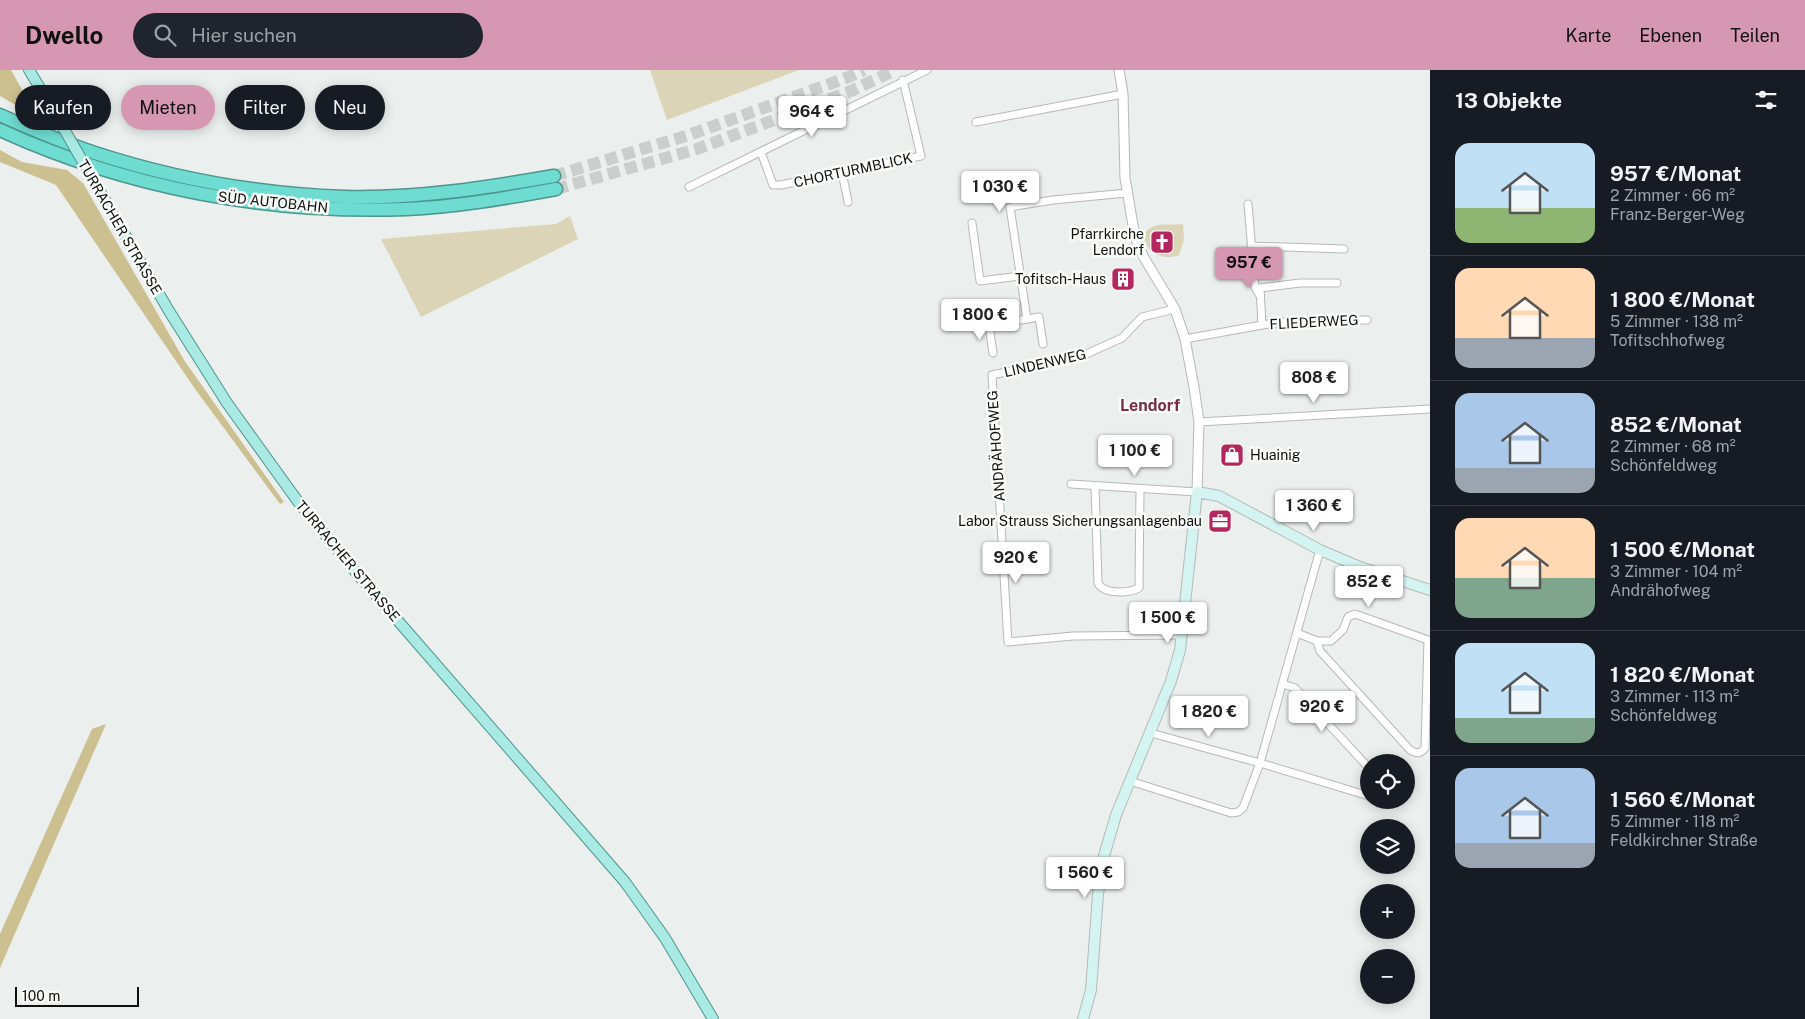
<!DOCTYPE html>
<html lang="de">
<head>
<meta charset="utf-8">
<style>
  :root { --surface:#171b24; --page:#20242c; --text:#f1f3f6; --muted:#9ea1a6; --line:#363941; --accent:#d697b2 }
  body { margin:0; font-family:"Public Sans",sans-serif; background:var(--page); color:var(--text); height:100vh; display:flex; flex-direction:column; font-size:19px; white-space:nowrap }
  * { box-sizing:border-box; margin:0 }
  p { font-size:16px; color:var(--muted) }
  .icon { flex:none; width:28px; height:28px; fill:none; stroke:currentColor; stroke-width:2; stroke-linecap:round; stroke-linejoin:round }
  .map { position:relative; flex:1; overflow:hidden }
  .details { display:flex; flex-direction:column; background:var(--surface); width:375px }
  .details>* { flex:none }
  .guide { position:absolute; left:15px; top:15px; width:475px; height:45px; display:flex; gap:10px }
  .buttons { position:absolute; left:1360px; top:684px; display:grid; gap:10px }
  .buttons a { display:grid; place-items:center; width:55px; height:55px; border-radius:50%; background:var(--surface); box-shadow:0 2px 12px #0003; font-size:25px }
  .scale { position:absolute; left:15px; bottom:12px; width:124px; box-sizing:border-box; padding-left:5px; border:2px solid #0f100f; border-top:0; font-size:14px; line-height:18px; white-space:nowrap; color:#0f100f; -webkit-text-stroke:4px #f9fdfa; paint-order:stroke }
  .price { position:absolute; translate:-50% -42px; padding:0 11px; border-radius:5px; background:#fff; color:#222; font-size:16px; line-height:32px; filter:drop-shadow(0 1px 2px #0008) }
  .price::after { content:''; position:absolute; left:50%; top:30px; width:15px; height:11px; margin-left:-8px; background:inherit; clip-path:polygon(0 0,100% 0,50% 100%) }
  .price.active { background:var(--accent); color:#111 }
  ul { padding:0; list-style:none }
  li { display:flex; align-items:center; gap:15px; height:125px; padding:0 25px }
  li+li { border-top:1px solid var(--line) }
  li span { display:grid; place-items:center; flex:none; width:140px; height:100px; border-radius:15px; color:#555 }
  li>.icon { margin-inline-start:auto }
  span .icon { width:60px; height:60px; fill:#fffc; stroke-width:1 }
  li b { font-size:21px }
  h2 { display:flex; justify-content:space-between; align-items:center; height:60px; padding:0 25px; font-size:21px }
  .tag { padding:0 18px; border-radius:22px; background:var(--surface); box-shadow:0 2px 12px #0003; font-size:18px; line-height:45px }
  .tag.active { background:var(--accent); color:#111 }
  header { display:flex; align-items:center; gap:30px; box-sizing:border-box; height:70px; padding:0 25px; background:var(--accent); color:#111 }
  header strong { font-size:24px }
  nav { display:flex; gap:28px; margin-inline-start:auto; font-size:18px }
  .search { width:350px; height:45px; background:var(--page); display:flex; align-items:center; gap:12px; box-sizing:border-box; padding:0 18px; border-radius:28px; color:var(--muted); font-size:19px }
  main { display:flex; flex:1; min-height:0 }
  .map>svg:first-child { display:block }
  .green { fill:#dcd4b6 }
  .forest { fill:#cdc090 }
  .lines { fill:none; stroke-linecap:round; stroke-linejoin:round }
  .motorway-tunnel { stroke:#cacecc; stroke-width:12; stroke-dasharray:12 6; stroke-linecap:butt }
  .minor-casing { stroke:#b5b9b7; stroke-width:9 }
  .tertiary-casing { stroke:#b5b9b7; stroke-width:11 }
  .secondary-casing { stroke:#b5b9b7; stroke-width:12 }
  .primary-casing { stroke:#4d958e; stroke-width:12 }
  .motorway-casing { stroke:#4d958e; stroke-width:15 }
  .minor { stroke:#fff; stroke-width:7 }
  .tertiary { stroke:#fff; stroke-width:9 }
  .secondary { stroke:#d4f4f2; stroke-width:10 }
  .primary { stroke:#a9eae4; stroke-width:10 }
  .motorway { stroke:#6fdcd2; stroke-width:12 }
  .primary-bridge-casing { stroke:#4d958e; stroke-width:12; stroke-linecap:butt }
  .primary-bridge { stroke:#a9eae4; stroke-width:10 }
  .labels { text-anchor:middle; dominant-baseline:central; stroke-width:5; stroke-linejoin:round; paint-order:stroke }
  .street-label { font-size:14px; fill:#0f100f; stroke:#f9fdfa }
  .poi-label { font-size:14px; fill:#0f100f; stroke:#f9fdfa; text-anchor:end }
  .quarter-label { font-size:16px; font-weight:bold; fill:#763146; stroke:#f9fdfa }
</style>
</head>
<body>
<header>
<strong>Dwello</strong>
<div class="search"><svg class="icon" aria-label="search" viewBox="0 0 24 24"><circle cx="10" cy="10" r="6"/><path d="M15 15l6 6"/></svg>Hier suchen</div>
<nav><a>Karte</a><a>Ebenen</a><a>Teilen</a></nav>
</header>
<main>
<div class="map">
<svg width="1430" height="949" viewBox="0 0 1430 949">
  <rect width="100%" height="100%" fill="#ebefed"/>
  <g class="green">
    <polygon points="650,0 799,0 667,50"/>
    <polygon points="570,146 578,169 421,247 381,169 556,154"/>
    <path d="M1183,154L1184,170L1179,185C1152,196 1129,161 1158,155C1166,154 1175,155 1183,154Z"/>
  </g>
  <g class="forest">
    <polygon points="0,0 11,0 38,48 0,26"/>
    <polygon points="0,80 22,92 67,100 83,113 184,290 284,432 280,434 195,319 56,115 0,92"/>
    <polygon points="106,654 0,898 0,864 92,659"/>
  </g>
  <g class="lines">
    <g class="motorway-tunnel">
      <polyline points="554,106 689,65 846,8 864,0"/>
      <polyline points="556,119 697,79 851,21 895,0"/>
    </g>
    <g class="minor-casing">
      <g id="minor">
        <polyline points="976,52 1123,24"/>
        <polyline points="761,82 773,115 781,115 921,86 903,10"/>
        <polyline points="842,102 848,132"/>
        <polyline points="689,117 927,0"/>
        <polyline points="1248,134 1255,217 1260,226"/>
        <polyline points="972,153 980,211 1020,206"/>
        <polyline points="1251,176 1344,179"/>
        <polyline points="1175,239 1142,247 1122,268 1084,285 992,305 1008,572 1073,566 1182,565"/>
        <polyline points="1027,249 1039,247 1043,274"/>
        <polyline points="1262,255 1291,251 1367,250"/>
        <polyline points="1185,269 1262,255 1260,218 1300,213 1337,213"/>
        <polyline points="993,283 989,255 1027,249 1010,137 1053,130 1127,123"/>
        <polyline points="1199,352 1430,339"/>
        <polyline points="1071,414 1197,422"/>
        <path d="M1095,416L1098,513C1104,525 1129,523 1139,518L1140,419"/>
        <path d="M1297,563L1317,571L1320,581L1410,680C1417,684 1420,684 1425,678L1428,570L1355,544L1348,547L1343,560L1331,571H1317"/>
        <polyline points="1283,614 1295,618 1369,698"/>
        <polyline points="1151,663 1260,693 1369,726"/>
        <polyline points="1130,711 1231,743 1238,742 1243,738 1260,693 1320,480"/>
      </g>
    </g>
    <g class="tertiary-casing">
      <polyline id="tertiary" points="1119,0 1123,24 1125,108 1135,167 1143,186 1175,239 1185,269 1194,317 1199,352 1197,422"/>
    </g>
    <g class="secondary-casing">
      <polyline id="secondary" points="1083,949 1091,920 1098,824 1104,786 1116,745 1171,611 1180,580 1197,422 1219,426 1320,480 1360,497 1430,520"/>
    </g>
    <g class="primary-casing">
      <g id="primary">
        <polyline points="29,0 49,33"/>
        <polyline points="109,137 169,241 227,333 299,433 359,506 625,812 665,868 713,949"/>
      </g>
    </g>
    <g class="motorway-casing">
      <g id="motorway">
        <path d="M0,45C31,59 62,72 95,83C175,109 259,124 344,127C414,129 485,118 554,106"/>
        <path d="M0,60C127,118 266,144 406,139C456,137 506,128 556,119"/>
      </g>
    </g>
    <use href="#minor" class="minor"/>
    <use href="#tertiary" class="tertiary"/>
    <use href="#secondary" class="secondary"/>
    <use href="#primary" class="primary"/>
    <use href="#motorway" class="motorway"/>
    <g class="primary-bridge-casing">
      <polyline id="primary-bridge" points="49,33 109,137"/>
    </g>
    <use href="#primary-bridge" class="primary-bridge"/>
  </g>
  <defs>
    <g id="church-square" transform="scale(1.25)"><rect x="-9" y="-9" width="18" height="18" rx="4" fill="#b4275e" stroke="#f9fdfa"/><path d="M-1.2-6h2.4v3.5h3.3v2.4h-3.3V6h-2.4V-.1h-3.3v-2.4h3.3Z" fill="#fff"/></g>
    <g id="building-square" transform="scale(1.25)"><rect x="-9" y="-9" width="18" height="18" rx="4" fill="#b4275e" stroke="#f9fdfa"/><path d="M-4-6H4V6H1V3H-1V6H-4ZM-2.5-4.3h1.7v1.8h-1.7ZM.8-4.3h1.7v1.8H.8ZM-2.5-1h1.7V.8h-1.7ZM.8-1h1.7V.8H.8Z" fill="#fff"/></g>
    <g id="shop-square" transform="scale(1.25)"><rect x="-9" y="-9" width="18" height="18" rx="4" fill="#b4275e" stroke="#f9fdfa"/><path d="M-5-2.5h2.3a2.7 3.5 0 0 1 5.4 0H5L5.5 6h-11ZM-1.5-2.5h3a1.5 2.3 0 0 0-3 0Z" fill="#fff"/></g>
    <g id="office-square" transform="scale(1.25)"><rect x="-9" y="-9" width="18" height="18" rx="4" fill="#b4275e" stroke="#f9fdfa"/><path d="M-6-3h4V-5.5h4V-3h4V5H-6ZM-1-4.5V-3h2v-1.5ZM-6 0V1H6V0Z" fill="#fff"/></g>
  </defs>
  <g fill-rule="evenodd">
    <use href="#church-square" x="1162" y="172"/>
    <use href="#building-square" x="1123" y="209"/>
    <use href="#shop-square" x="1232" y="385"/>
    <use href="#office-square" x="1220" y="451"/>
  </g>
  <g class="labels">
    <g class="street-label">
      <text transform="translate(853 100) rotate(-12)">CHORTURMBLICK</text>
      <text transform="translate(273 132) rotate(6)">SÜD AUTOBAHN</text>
      <text transform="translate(120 157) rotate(60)">TURRACHER STRASSE</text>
      <text transform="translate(1314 252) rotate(-3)">FLIEDERWEG</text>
      <text transform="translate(1045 293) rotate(-13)">LINDENWEG</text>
      <text transform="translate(996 376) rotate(-94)">ANDRÄHOFWEG</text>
      <text transform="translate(348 491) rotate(50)">TURRACHER STRASSE</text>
    </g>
    <g class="poi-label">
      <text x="1144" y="164">Pfarrkirche<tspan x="1144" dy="16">Lendorf</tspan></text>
      <text x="1106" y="209">Tofitsch-Haus</text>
      <text x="1250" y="385" text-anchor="start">Huainig</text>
      <text x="1202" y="451">Labor Strauss Sicherungsanlagenbau</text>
    </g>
    <g class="quarter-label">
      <text x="1150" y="335">Lendorf</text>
    </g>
  </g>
</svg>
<div class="buttons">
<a><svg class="icon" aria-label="locate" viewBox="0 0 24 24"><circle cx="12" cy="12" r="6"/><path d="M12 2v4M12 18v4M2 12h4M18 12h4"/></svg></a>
<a><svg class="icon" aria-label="layers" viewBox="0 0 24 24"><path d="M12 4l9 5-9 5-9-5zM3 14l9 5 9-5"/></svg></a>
<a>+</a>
<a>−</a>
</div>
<div class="scale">100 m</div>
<b class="price" style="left:812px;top:68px">964 €</b>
<b class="price" style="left:1000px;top:143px">1 030 €</b>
<b class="price active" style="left:1249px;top:219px">957 €</b>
<b class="price" style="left:980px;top:271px">1 800 €</b>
<b class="price" style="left:1314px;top:334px">808 €</b>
<b class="price" style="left:1135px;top:407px">1 100 €</b>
<b class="price" style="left:1314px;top:462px">1 360 €</b>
<b class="price" style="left:1016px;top:514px">920 €</b>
<b class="price" style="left:1369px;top:538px">852 €</b>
<b class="price" style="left:1168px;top:574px">1 500 €</b>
<b class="price" style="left:1322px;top:663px">920 €</b>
<b class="price" style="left:1209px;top:668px">1 820 €</b>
<b class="price" style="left:1085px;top:829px">1 560 €</b>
<div class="guide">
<a class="tag">Kaufen</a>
<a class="tag active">Mieten</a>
<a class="tag">Filter</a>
<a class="tag">Neu</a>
</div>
</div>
<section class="details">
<h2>13 Objekte<svg class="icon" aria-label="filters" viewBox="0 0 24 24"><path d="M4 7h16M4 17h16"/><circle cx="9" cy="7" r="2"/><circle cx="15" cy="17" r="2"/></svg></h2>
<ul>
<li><span style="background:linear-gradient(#bfe0f5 65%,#8fb573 0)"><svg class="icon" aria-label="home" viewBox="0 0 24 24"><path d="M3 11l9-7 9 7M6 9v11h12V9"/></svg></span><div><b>957 €/Monat</b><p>2 Zimmer · 66 m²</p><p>Franz-Berger-Weg</p></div></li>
<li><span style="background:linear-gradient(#ffd9b3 70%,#9aa5b1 0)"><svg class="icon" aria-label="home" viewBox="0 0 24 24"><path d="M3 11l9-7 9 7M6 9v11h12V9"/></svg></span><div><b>1 800 €/Monat</b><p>5 Zimmer · 138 m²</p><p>Tofitschhofweg</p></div></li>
<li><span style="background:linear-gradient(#a9c7e8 75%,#9aa5b1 0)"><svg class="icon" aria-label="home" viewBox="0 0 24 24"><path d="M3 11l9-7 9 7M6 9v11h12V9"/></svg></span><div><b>852 €/Monat</b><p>2 Zimmer · 68 m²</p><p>Schönfeldweg</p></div></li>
<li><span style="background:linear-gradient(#ffd9b3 60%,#7fa58c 0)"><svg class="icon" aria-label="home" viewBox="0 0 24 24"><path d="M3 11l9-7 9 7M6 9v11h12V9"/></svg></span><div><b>1 500 €/Monat</b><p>3 Zimmer · 104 m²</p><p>Andrähofweg</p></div></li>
<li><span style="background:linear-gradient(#bfe0f5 75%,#7fa58c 0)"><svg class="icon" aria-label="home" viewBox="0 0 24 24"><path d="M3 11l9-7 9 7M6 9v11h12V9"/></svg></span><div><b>1 820 €/Monat</b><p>3 Zimmer · 113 m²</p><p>Schönfeldweg</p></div></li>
<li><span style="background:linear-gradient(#a9c7e8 75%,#9aa5b1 0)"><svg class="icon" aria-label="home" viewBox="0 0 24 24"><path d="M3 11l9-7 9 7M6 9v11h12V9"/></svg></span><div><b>1 560 €/Monat</b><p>5 Zimmer · 118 m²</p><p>Feldkirchner Straße</p></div></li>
</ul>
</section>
</main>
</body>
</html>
